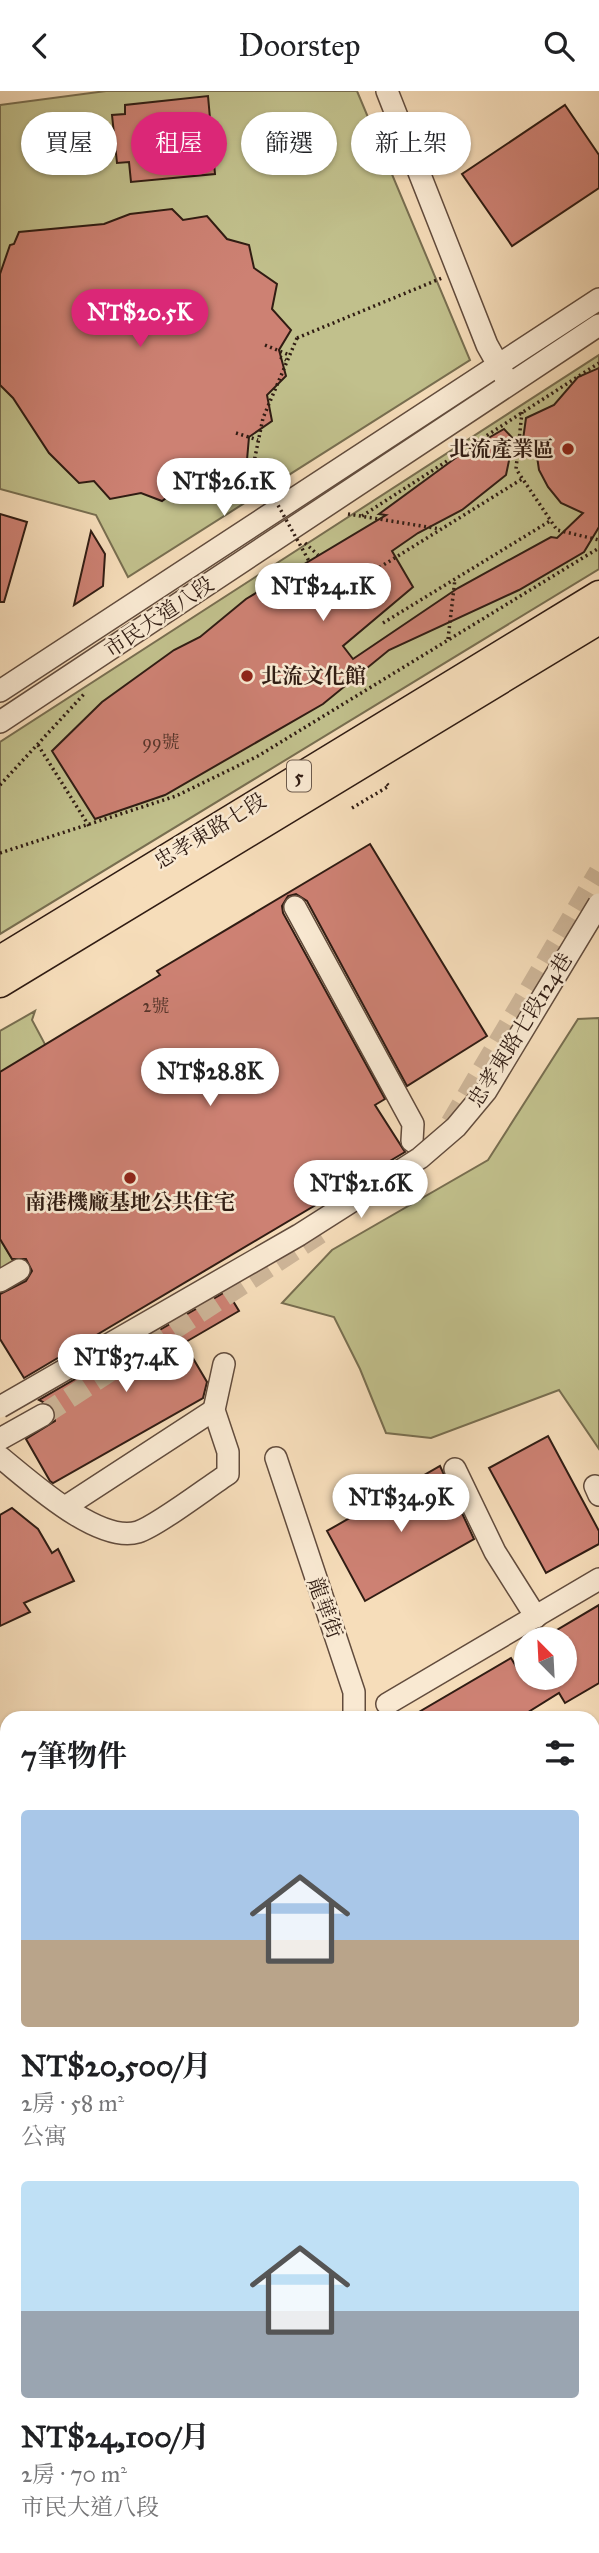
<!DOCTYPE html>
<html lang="zh-TW">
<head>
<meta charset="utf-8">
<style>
  :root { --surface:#fff; --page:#f6f6f6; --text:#202124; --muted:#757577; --accent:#db2777 }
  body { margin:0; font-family:"IM FELL Great Primer","Noto Serif TC",serif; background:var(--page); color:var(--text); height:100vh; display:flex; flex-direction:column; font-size:26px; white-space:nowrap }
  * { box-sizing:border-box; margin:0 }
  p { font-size:23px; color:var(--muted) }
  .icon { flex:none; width:38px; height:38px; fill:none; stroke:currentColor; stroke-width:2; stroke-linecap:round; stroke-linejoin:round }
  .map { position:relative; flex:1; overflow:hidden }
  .details { position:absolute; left:0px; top:1620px; width:600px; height:842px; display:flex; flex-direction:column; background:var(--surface); border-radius:21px 21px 0 0; box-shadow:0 2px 5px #0004 }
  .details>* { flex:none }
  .guide { position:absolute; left:21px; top:21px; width:558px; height:63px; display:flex; gap:14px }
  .needle { width:46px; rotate:336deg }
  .controls { position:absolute; left:514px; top:1536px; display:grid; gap:14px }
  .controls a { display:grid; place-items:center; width:63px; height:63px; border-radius:50%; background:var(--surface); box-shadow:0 2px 5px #0004; font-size:35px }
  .price { position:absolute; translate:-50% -60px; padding:0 16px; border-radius:24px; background:#fff; color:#222; font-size:23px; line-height:46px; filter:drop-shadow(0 2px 4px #0008) }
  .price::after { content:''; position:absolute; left:50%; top:42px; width:21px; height:16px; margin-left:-10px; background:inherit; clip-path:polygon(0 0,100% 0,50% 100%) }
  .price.on { background:var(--accent); color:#fff }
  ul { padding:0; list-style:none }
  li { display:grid; align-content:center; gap:14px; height:371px; padding:0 21px }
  li span { display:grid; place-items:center; height:217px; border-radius:7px; color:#555 }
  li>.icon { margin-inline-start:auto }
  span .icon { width:126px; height:126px; fill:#fffc; stroke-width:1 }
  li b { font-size:30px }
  h2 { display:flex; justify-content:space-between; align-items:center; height:84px; padding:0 21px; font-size:30px }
  .tag { padding:0 24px; border-radius:32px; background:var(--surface); box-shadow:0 2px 5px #0004; font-size:24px; line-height:63px }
  .tag.on { background:var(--accent); color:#fff }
  header { display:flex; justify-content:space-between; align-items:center; height:91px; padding:0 21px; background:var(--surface); font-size:32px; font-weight:600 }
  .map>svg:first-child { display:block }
  .green { fill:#c1c08c; stroke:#786e50; stroke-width:2 }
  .water { fill:#9ebab7; stroke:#727b75; stroke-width:2 }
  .building { fill:#cd8173; stroke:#301c13; stroke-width:2 }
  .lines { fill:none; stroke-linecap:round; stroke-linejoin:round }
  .minor-tunnel { stroke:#ceb699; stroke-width:21; stroke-dasharray:21 10; stroke-linecap:butt }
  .minor-casing { stroke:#624c3d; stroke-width:24 }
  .major-casing { stroke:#301c13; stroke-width:29 }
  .path { stroke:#301c13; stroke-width:3.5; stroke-dasharray:2 3.5; stroke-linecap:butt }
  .minor { stroke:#f9e9d2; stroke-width:21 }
  .major { stroke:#f6ddba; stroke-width:26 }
  .minor-bridge-casing { stroke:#624c3d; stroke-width:24; stroke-linecap:butt }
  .path-bridge { stroke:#301c13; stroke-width:3.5; stroke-dasharray:2 3.5; stroke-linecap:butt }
  .minor-bridge { stroke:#f9e9d2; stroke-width:21 }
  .poi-dot { fill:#8f2418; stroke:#f9e9d2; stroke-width:2.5 }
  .labels { text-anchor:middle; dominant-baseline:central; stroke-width:5; stroke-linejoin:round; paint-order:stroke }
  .number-label { font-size:18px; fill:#57352b }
  .shield { fill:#f9e9d2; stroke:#6c5a4c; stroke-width:2 }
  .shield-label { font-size:19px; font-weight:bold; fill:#301c13 }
  .poi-label { font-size:21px; font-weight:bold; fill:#301c13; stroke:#f9e9d2; text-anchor:end }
  .street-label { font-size:21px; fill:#301c13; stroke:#f9e9d2 }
</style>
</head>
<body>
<header><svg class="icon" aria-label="back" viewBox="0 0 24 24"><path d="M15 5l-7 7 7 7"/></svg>Doorstep<svg class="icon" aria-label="search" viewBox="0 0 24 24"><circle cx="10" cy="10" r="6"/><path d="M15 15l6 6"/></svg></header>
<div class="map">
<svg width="599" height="2462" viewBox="0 0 599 2462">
  <rect width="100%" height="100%" fill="#f6ddba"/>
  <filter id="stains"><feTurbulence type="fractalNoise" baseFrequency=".00286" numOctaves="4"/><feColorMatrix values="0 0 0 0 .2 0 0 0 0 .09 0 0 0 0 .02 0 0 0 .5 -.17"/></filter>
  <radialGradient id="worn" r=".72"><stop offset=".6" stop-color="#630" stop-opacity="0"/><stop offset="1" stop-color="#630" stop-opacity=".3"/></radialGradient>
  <g class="green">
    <polygon points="106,0 357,0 470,269 128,486 96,424 0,398 0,14"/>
    <polygon points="599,264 599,478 0,843 0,651"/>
    <polygon points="35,920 32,929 47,957 0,984 0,940"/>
    <polygon points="599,927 599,1358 559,1299 431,1347 386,1342 360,1278 334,1226 282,1212 332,1159 488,1069 578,928"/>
    <polygon points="0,1148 23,1186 0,1200"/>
    <polygon points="7,1809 7,1864 0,1865 0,1810"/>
    <rect x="0" y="1871" width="7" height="32"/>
    <polygon points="593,2274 599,2277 599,2462 425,2462 412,2455 593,2455"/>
    <polygon points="7,2311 7,2455 165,2455 174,2462 0,2462 0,2315"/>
    <path d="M182,2455H236L233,2462C216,2462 196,2462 182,2455Z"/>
    <polygon points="245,2455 387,2455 402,2462 242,2462"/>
  </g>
  <polygon class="water" points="0,1908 7,1908 7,2306 0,2311"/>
  <g class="building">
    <polygon points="208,5 215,83 131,91 129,71 117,72 112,24 125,23 125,14"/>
    <polygon points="565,14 599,64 599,97 512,155 462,83"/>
    <polygon points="172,118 183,129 207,125 227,148 249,154 254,177 277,193 272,218 291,239 279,259 286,285 267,304 272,330 249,346 247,369 217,374 208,398 181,396 162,410 141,402 110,408 94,390 79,392 49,362 13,307 0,294 0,183 10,154 14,153 19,141 104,133 130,123"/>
    <polygon points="599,277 599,436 584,461 519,499 389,559 323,613 165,704 95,728 52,660 102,611 174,559 200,546 246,508 386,424 379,423 461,363 504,338 521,356 511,360 506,384 462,419 418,442 392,460 413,496 343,555 353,568 458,497 551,446 557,447 583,422 561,412 548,396 539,379 535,352 522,356 526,327 554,314 578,286"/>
    <polygon points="0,423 27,431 4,511 0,511"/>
    <polygon points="91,440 105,463 103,495 74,514"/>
    <polygon points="370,753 487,945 407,995 307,810 296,803 288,805 282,815 283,822 385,1008 375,1014 405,1061 24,1287 0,1248 0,1203 26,1190 32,1180 26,1168 12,1168 0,1148 0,981 160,884 157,880"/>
    <polygon points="227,1200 239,1220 184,1252 207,1291 203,1307 53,1392 50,1390 26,1348 55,1330 54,1317 39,1309"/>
    <polygon points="548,1345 599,1440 599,1453 546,1482 489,1377"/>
    <polygon points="440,1375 474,1448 365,1510 327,1440"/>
    <polygon points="12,1417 38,1438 52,1462 58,1458 74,1490 24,1512 30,1521 0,1535 0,1424"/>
    <polygon points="599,1514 599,1592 565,1612 559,1602 517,1628 407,1628 511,1567 523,1587 565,1587 565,1549 540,1549"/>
  </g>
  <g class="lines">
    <g class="minor-tunnel">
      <polyline points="451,1032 599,781"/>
      <polyline points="43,1324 325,1139"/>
    </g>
    <g class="minor-casing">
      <g id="minor">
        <polyline points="387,0 487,254 505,286"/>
        <polyline points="0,600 599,208"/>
        <polyline points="0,631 599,234"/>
        <polyline points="295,816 413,1033 412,1050"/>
        <polyline points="0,1190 19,1179"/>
        <polyline points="0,1348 43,1324"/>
        <path d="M0,1366C30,1390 98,1453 138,1441C157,1435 208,1396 228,1383V1361L214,1319L224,1273"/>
        <polyline points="276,1367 354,1601 354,1628"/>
        <polyline points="455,1378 495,1461 536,1526"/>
        <polyline points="595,1395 599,1404"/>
        <polyline points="65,1416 214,1319"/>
        <polyline points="387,1613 599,1488"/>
        <polyline points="593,1655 599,1652"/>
        <polyline points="0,1800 7,1799"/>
        <polyline points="593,1911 599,1916"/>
        <polyline points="593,2202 599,2199"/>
        <polyline points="452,2455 462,2462"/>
      </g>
    </g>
    <g class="major-casing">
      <g id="major">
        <polyline points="0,868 599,503"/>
        <polyline points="0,893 599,530"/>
      </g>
    </g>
    <g class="path">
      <polyline points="297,247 442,187"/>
      <polyline points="265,254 289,264"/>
      <polyline points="280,266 286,269"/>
      <polyline points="522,321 516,378 557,439 599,449"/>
      <polyline points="236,342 258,349"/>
      <polyline points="348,423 440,438"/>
      <polyline points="362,425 599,272"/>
      <polyline points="305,452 318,464"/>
      <polyline points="356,491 522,388"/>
      <polyline points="383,532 550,430"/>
      <polyline points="448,548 455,488"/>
      <polyline points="38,654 89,735"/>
      <polyline points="0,694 85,602"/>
      <polyline points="352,717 389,695 386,692"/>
      <polyline points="0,762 176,705 258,665 599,457"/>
    </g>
    <use href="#minor" class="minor"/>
    <use href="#major" class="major"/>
    <g class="minor-bridge-casing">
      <polyline id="minor-bridge" points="0,1316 299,1144 420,1067 456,1036 486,1000 599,813"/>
    </g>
    <polyline class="path-bridge" points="297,247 263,327 254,371 309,470"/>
    <use href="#minor-bridge" class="minor-bridge"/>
  </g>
  <g class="poi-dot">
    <circle cx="568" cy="358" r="7"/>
    <circle cx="247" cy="585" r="7"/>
    <circle cx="130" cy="1087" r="7"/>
  </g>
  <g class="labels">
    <g class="number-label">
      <text x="161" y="651">99號</text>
      <text x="156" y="915">2號</text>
    </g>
    <rect class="shield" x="287" y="669.5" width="24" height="31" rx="5"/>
    <g class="shield-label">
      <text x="299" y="685">5</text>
    </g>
    <g class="poi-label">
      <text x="554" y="358">北流產業區</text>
      <text x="261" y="585" text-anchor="start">北流文化館</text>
      <text x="130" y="1111" text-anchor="middle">南港機廠基地公共住宅</text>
    </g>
    <g class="street-label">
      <text transform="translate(159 526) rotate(-34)">市民大道八段</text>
      <text transform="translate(210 740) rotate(-31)">忠孝東路七段</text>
      <text transform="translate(520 939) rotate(-58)">忠孝東路七段124巷</text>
      <text transform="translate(325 1517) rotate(70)">龍華街</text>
    </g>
  </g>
  <rect width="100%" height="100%" filter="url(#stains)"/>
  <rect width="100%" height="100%" fill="url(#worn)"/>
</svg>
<div class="controls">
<a><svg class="needle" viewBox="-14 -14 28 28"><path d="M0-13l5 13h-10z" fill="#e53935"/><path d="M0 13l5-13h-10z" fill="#757577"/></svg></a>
</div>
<b class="price on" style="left:140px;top:258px">NT$20.5K</b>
<b class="price" style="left:224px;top:427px">NT$26.1K</b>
<b class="price" style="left:323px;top:532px">NT$24.1K</b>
<b class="price" style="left:210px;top:1017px">NT$28.8K</b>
<b class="price" style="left:361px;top:1129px">NT$21.6K</b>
<b class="price" style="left:126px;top:1303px">NT$37.4K</b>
<b class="price" style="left:401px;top:1443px">NT$34.9K</b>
<div class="guide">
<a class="tag">買屋</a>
<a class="tag on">租屋</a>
<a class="tag">篩選</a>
<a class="tag">新上架</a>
</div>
<section class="details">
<h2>7筆物件<svg class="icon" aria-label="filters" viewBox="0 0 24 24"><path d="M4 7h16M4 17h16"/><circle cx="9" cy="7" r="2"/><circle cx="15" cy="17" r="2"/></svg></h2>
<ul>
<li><span style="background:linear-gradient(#a9c7e8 60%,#b9a48a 0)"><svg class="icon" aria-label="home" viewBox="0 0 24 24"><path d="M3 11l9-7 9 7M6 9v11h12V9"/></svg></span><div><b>NT$20,500/月</b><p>2房 · 58 m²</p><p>公寓</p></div></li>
<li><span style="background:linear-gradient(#bfe0f5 60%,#9aa5b1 0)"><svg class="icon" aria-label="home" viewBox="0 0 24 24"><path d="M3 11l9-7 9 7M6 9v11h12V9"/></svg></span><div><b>NT$24,100/月</b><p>2房 · 70 m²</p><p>市民大道八段</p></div></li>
</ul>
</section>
</div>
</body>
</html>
